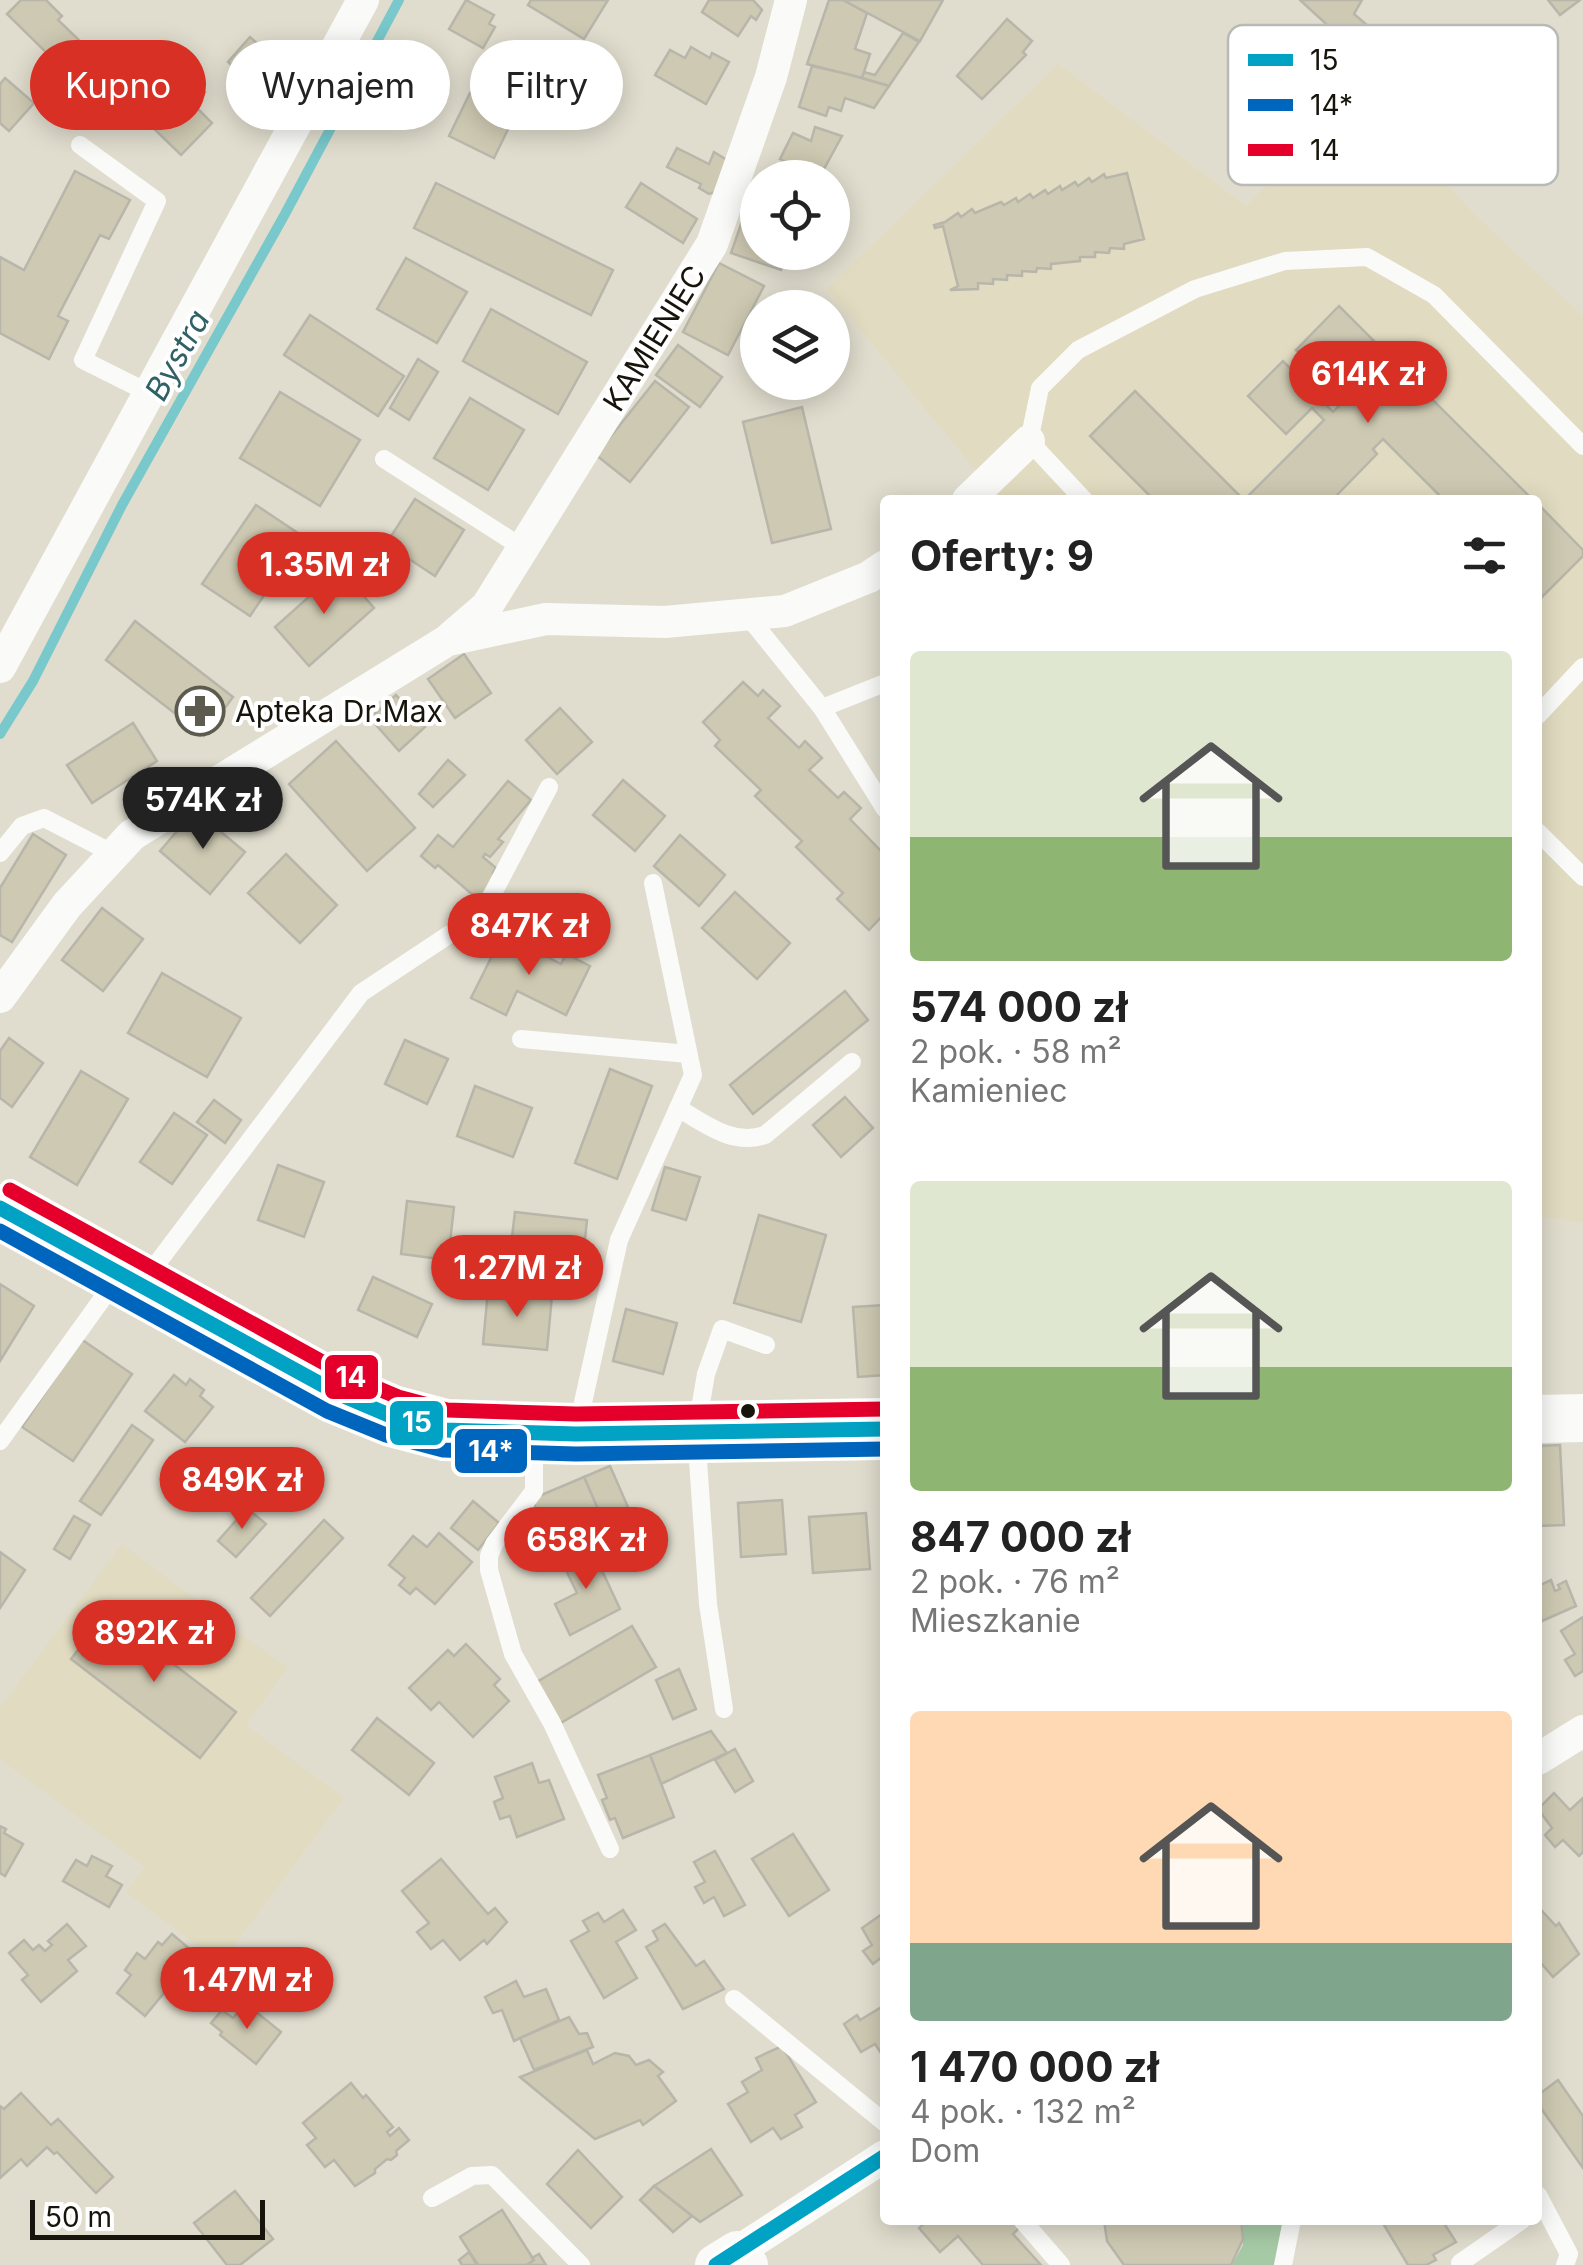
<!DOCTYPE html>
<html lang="pl">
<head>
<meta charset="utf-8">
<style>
  :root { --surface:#fff; --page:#f2f2f2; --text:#222; --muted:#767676; --accent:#d93025 }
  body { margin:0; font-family:Inter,sans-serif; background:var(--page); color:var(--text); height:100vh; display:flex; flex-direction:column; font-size:38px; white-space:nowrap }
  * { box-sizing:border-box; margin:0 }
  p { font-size:32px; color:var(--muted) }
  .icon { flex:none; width:55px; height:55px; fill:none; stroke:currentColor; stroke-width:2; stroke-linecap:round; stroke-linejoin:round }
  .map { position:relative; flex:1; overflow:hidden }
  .side { position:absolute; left:880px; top:495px; width:662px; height:1730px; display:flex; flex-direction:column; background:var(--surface); border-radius:10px; box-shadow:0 5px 25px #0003 }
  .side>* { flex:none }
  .top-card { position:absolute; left:30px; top:40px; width:700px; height:90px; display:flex; gap:20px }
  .controls { position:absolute; left:740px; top:160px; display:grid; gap:20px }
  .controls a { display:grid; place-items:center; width:110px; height:110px; border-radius:50%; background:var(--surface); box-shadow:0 5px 25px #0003; font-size:50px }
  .scale { position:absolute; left:30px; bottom:25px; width:235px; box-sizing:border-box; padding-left:10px; border:5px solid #17150b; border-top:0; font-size:28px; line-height:35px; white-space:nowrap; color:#17150b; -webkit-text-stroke:8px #fff; paint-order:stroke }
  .price { position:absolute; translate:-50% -85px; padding:0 22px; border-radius:35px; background:var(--accent); color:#fff; font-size:32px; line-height:65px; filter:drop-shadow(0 2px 5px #0008) }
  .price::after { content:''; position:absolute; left:50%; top:60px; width:30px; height:22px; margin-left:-15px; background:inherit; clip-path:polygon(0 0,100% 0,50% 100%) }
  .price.selected { background:#222; color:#fff }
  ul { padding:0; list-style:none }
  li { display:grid; align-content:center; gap:20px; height:530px; padding:0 30px }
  li span { display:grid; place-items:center; height:310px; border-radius:10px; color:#555 }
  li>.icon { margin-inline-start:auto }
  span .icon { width:180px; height:180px; fill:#fffc; stroke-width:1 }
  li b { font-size:42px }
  h2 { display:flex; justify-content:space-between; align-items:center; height:120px; padding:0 30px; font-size:42px }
  .chip { padding:0 35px; border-radius:45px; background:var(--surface); box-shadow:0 5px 25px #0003; font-size:35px; line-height:90px }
  .chip.selected { background:var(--accent); color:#fff }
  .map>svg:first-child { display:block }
  .built { fill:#e1dbc1 }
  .forest { fill:#a7caa6 }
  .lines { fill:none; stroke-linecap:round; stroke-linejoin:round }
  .stream { stroke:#79c8cb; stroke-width:10 }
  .building { fill:#cec9b2; stroke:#b8b6aa; stroke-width:2.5 }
  .service { stroke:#fafaf8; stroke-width:18 }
  .minor { stroke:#fafaf8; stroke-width:32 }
  .tertiary { stroke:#fafaf8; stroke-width:42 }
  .secondary { stroke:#fafaf8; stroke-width:48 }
  .bus-1-casing { stroke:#fff; stroke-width:22 }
  .bus-2-casing { stroke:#fff; stroke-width:22 }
  .bus-3-casing { stroke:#fff; stroke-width:22 }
  .bus-1 { stroke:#01a2c4; stroke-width:15 }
  .bus-2 { stroke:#0065bd; stroke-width:15 }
  .bus-3 { stroke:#e4002b; stroke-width:15 }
  .bus-dot { fill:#17150b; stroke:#fff; stroke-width:4 }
  .labels { text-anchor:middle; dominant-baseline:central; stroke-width:8; stroke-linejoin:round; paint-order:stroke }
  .street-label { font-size:30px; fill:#17150b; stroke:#fff }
  .poi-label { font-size:30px; fill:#17150b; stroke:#fff; text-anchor:start }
  .water-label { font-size:32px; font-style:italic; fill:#306165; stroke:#fff }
  .key { fill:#fff; stroke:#b9b9b6; stroke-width:2.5 }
  .key-label { font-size:28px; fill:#17150b }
  .line-badge { stroke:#fff; stroke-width:4 }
  .badge-label { font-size:28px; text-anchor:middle; font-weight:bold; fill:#fff }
</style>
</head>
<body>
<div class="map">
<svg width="1583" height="2265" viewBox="0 0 1583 2265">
  <rect width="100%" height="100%" fill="#e0ddce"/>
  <g class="built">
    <polygon points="1058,64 1246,206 1361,89 1475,215 1583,316 1583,1223 1538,1216 1538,500 1000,500 827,289"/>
    <polygon points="122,1544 287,1668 246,1725 344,1798 221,1963 126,1892 145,1867 0,1759 0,1708"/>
  </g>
  <polygon class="forest" points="1242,2220 1283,2220 1275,2265 1232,2265 1243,2245"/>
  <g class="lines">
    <polyline class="stream" points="0,734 33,681 122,505 285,214 399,0"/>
  </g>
  <g class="building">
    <polygon points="21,0 46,0 62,16 58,20 83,44 61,67 7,14"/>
    <polygon points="466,0 494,15 489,24 495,27 483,48 449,29"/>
    <polygon points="531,0 608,0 584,39 528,5"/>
    <polygon points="709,0 753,0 762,10 756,20 751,16 738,36 702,12"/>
    <polygon points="829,0 843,0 867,13 855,49 870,54 862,78 807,64"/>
    <polygon points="843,0 943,0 920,41"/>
    <polygon points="1300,0 1362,0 1354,14 1375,32 1360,51 1351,43 1349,45"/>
    <polygon points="1548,0 1580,0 1560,15"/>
    <polygon points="1007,19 1032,41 1023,52 1026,55 982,99 957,76"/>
    <polygon points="903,33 919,42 889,86 862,78 864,72 875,75"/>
    <polygon points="250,37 270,55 247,79 228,62"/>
    <polygon points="691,47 710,58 712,53 729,62 706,104 655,75 670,50 685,58"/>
    <polygon points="812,66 847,74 889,86 874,108 845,98 841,111 829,107 826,116 799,107"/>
    <polygon points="188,75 205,92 193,104 212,123 181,155 144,119"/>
    <polygon points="5,78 34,103 9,131 0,123 0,84"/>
    <polygon points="470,93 515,115 494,158 449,136"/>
    <polygon points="815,127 842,136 819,178 780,159 793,133 811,141"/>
    <polygon points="677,148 709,164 714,152 727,160 715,192 709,194 699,188 701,184 667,167"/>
    <polygon points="75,171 130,200 109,239 100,235 58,316 68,321 49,359 0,333 0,257 24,270"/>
    <polygon points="1127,173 1144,239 1124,244 1124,249 1110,248 1109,253 1095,252 1095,257 1080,257 1080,261 1051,264 1051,269 1037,268 1036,272 1022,271 1022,276 1007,275 1007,280 993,279 993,284 978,283 978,289 950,290 958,286 943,226 935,228 934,225 945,222 958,213 961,217 972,209 975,213 1001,202 1004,205 1016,198 1018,202 1030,194 1033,198 1045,190 1048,194 1060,186 1062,190 1075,182 1078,186 1089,178 1092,182 1104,174 1106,178"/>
    <polygon points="436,183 613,270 591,315 414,228"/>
    <polygon points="641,183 697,219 683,243 626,207"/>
    <polygon points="753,190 758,191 758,252 787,252 781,270 731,253"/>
    <polygon points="406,258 467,292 437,343 377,309"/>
    <polygon points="719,263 764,286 728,355 683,332"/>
    <polygon points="1339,306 1390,357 1384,363 1423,403 1429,396 1533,500 1444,500 1383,439 1373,449 1377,454 1332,500 1244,500 1324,420 1312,408 1286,434 1248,396 1283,361 1333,412 1345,399 1296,350"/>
    <polygon points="491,309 587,362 558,414 463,361"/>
    <polygon points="310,315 404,376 378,416 284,355"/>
    <polygon points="678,345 722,377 700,407 656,375"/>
    <polygon points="418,359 438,372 409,420 390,408"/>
    <polygon points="655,381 689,407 630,482 596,455"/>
    <polygon points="1135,391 1244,500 1154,500 1090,436"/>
    <polygon points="280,392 360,440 320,506 240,458"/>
    <polygon points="470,398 524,430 488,490 434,458"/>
    <polygon points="802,407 831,529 772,543 743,422"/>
    <polygon points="415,499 464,530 435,576 386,544"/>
    <polygon points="1538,504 1583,550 1583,556 1538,601"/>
    <polygon points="256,505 304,537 250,616 202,584"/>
    <polygon points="340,569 374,608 309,666 275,627"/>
    <polygon points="135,621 233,697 204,736 106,660"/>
    <polygon points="464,654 491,693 455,718 428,679"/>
    <polygon points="743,682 758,696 763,690 780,706 768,718 799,748 805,741 822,758 809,770 838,798 844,792 861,808 850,819 880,850 885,844 885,913 869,930 837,899 843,893 796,847 802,841 755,796 761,790 715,746 720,740 703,722"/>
    <polygon points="396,695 425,727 399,751 370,718"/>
    <polygon points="560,708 592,742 557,774 526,740"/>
    <polygon points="133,723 157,761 92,803 67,765"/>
    <polygon points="336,741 415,828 367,871 289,784"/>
    <polygon points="448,760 465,775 433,807 419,794"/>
    <polygon points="623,780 665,816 635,851 593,815"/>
    <polygon points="508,781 531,800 498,839 503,842 490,857 485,854 483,857 496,868 493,873 500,878 481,902 438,865 435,868 421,856 438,835 453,847"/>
    <polygon points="195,810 245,852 210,894 160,851"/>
    <polygon points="33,834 66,855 12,942 0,935 0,888"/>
    <polygon points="680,835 725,875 699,906 654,866"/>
    <polygon points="286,854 337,905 300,943 248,893"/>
    <polygon points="735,892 790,943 757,979 702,928"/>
    <polygon points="102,908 143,939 103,991 62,960"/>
    <polygon points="503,934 561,964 566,954 590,966 566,1015 517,991 506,1015 471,998"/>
    <polygon points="162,973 241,1018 207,1077 128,1033"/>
    <polygon points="845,991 868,1020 753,1114 730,1085"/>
    <polygon points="9,1038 43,1063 12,1107 0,1098 0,1051"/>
    <polygon points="405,1040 448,1059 427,1104 385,1084"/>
    <polygon points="610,1069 652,1086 617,1179 575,1163"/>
    <polygon points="81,1071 128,1099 77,1185 30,1157"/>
    <polygon points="475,1086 532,1108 513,1157 457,1136"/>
    <polygon points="845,1097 873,1128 841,1157 813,1125"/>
    <polygon points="214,1100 241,1120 225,1143 197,1122"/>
    <polygon points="174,1113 207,1135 172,1184 140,1162"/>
    <polygon points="278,1165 324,1182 304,1237 258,1220"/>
    <polygon points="665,1167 700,1177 686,1220 652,1210"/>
    <polygon points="407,1201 454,1207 448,1260 401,1254"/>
    <polygon points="515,1212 587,1220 584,1249 556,1245 555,1253 542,1252 540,1248 511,1245"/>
    <polygon points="759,1215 826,1235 801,1322 734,1303"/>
    <polygon points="373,1277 432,1304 417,1337 358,1310"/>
    <polygon points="0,1284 34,1306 0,1361"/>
    <polygon points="488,1290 552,1296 547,1350 483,1344"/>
    <polygon points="885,1305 885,1375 858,1377 853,1307"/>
    <polygon points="626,1309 677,1323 663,1374 613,1361"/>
    <polygon points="81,1339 132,1374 73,1461 22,1427"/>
    <polygon points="174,1375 186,1385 190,1379 204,1390 200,1396 213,1407 185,1442 145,1411"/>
    <polygon points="132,1425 153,1440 101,1515 80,1501"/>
    <polygon points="1560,1445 1564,1525 1538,1526 1538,1446"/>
    <polygon points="610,1466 631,1514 605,1525 584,1477"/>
    <polygon points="584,1477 610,1537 557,1560 532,1499"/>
    <polygon points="782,1500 786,1554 741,1557 738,1503"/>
    <polygon points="473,1501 499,1523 478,1550 451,1528"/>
    <polygon points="247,1508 266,1524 236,1557 218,1541"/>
    <polygon points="866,1513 870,1569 813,1573 809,1517"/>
    <polygon points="74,1516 90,1525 70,1559 54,1549"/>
    <polygon points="324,1520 343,1538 270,1616 251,1598"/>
    <polygon points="439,1533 472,1562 435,1604 416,1588 410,1594 399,1585 405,1578 389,1565 413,1536 427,1547"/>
    <polygon points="590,1545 620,1609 570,1635 555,1604 577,1593 560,1558"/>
    <polygon points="0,1552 25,1570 0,1608"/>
    <polygon points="1551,1580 1555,1591 1560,1589 1558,1585 1566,1581 1576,1606 1542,1621 1538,1611 1538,1586"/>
    <polygon points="107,1613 236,1712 200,1758 71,1659"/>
    <polygon points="1583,1617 1583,1671 1575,1676 1565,1660 1575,1654 1561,1631"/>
    <polygon points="632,1626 656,1667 559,1724 535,1683"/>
    <polygon points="466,1644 500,1679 494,1685 509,1701 473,1737 439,1702 431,1710 409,1688 448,1650 454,1656"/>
    <polygon points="679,1669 696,1709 673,1719 656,1680"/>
    <polygon points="377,1718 434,1763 409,1795 352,1750"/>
    <polygon points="711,1731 727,1753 661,1784 650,1755"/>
    <polygon points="735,1749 753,1781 735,1792 715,1760"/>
    <polygon points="650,1755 674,1817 623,1838 615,1818 610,1820 602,1800 607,1798 598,1775"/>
    <polygon points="532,1763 539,1783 549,1780 564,1819 517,1837 510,1816 500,1819 494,1802 503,1798 495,1777"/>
    <polygon points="1554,1793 1570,1810 1583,1798 1583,1852 1579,1856 1563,1840 1555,1847 1545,1835 1552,1828 1538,1809"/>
    <polygon points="0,1826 6,1829 4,1833 23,1844 5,1876 0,1873"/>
    <polygon points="793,1834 829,1890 789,1916 752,1859"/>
    <polygon points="715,1851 745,1905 724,1916 714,1897 704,1903 695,1887 705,1882 694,1862"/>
    <polygon points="92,1856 112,1866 106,1876 122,1885 109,1907 63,1881 76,1860 87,1866"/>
    <polygon points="441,1859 488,1914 495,1908 507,1922 487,1944 484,1940 460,1960 443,1940 431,1949 417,1932 429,1923 402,1891"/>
    <polygon points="623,1910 636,1930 616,1942 637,1978 604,1998 571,1941 589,1931 583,1921 598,1913 604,1922"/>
    <polygon points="1542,1911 1556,1926 1559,1923 1579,1954 1553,1977 1540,1962 1538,1964 1538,1915"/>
    <polygon points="885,1912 885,1961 882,1957 873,1964 863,1951 872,1945 862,1928"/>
    <polygon points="67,1924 86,1946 68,1960 77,1971 41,2002 22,1980 28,1975 9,1953 24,1940 33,1950 39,1945 45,1951 52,1945 48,1941"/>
    <polygon points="665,1924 696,1966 704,1961 724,1989 683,2009 646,1947 658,1940 653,1931"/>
    <polygon points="172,1934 192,1951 183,1962 187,1965 145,2016 117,1993 131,1975 125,1970 137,1953 145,1959 158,1942 162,1945"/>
    <polygon points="516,1981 524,1997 546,1989 559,2020 514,2041 502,2010 493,2013 485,1997"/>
    <polygon points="245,2003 281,2032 256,2064 220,2035 222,2032 211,2023 222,2010 233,2018"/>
    <polygon points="885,2005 885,2059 875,2044 861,2052 844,2024 857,2015 860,2020"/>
    <polygon points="569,2017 579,2034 587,2033 593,2047 534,2070 520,2038"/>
    <polygon points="782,2046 816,2102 795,2115 802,2127 781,2139 773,2128 751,2142 728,2104 748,2092 742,2082 762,2070 756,2058"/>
    <polygon points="587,2050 593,2064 615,2053 629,2056 636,2065 649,2060 663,2072 658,2076 676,2101 643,2125 640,2120 595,2139 520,2077"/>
    <polygon points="1558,2080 1583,2116 1583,2168 1538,2104 1538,2095"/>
    <polygon points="351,2083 363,2098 366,2095 393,2127 387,2132 390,2136 399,2128 409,2140 396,2151 397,2155 391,2160 387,2159 375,2169 375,2173 355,2186 334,2160 325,2167 307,2145 316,2138 303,2123"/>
    <polygon points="21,2093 51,2125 58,2119 113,2177 96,2193 57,2152 54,2154 47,2147 27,2166 21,2159 0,2178 0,2106 4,2109"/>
    <polygon points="711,2149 742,2195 700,2222 654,2186"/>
    <polygon points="578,2150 622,2197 591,2228 547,2184"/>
    <polygon points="654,2186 692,2216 673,2232 640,2200"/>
    <polygon points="235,2191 273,2239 240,2265 227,2265 194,2223"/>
    <polygon points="502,2210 534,2260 527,2265 478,2265 460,2237"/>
    <polygon points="928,2220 1016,2220 1021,2226 1013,2234 1041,2265 983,2265 958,2236 940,2252 919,2228"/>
    <polygon points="1104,2220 1241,2220 1243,2239 1231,2265 1124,2265 1107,2241"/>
    <polygon points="1381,2220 1442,2220 1456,2242 1433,2255 1436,2260 1426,2265 1408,2265"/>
    <polygon points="469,2252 477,2265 462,2265 459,2260"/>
    <polygon points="539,2254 546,2265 527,2265 534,2260 532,2258"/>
  </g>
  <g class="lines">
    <g class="service">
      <polyline points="80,145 157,201 83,360 149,393"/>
      <polyline points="384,459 523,548"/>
      <polyline points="1084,500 1029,441 1040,388 1078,350 1195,289 1285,261 1367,257 1434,295 1583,446"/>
      <polyline points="747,615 822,708 885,809"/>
      <polyline points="822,708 885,683"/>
      <polyline points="1538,715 1583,667"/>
      <polyline points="1538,832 1583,877"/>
      <polyline points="0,853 22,826 44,818 114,854"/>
      <polyline points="521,1039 688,1054"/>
      <path d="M678,1108C705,1124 732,1146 765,1135L852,1062"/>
      <polyline points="143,1282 361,993 483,912 549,787"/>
      <polyline points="576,1434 619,1240 693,1075 653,883"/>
      <polyline points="534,1436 534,1491 494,1544 489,1556 489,1570 513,1654 552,1723 610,1849"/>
      <polyline points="0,1441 118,1277"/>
      <polyline points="724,1709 708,1604 696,1432 706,1374 722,1329 766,1345"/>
      <polyline points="734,1999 885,2123"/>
      <polyline points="1538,2195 1569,2254 1565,2265"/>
      <polyline points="432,2198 472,2176 492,2175 581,2265"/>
      <polyline points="1022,2220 1061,2265"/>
      <polyline points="1283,2265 1292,2220"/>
      <polyline points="1462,2265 1460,2263 1522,2220"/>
    </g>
    <g class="minor">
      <polyline points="968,500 1029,441"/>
      <polyline points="451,637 487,606 712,244 771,77 791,0"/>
      <polyline points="0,667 363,0"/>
      <polyline points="0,997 67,905 132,835 448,640 546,619 665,622 785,611 869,577 885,566"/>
      <polyline points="1538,1759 1583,1731"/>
      <polyline points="737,2252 885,2156"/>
    </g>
    <polyline class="tertiary" points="716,2265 737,2252 747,2265"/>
    <g class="secondary">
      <polyline points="0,1208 337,1393 391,1416 444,1430 576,1434 885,1429"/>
      <polyline points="1538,1419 1583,1418"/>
    </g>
    <g class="bus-1-casing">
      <g id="bus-1">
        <polyline points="0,1208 337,1393 391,1416 444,1430 576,1434 885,1429"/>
        <polyline points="716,2265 885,2156"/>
      </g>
    </g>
    <g class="bus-2-casing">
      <polyline id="bus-2" points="0,1231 327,1411 386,1435 443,1450 576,1454 885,1449"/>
    </g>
    <g class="bus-3-casing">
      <polyline id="bus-3" points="10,1190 346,1375 398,1397 447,1410 576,1414 885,1409"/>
    </g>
    <use href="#bus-1" class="bus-1"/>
    <use href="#bus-2" class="bus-2"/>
    <use href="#bus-3" class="bus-3"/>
  </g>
  <defs>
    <g id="pharmacy-ring" transform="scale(2.5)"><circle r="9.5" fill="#fff" stroke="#5d5b4f" stroke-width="1.5"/><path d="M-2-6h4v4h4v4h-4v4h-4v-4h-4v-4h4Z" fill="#5d5b4f"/></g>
  </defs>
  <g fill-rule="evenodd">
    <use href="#pharmacy-ring" x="200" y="711"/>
  </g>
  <circle class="bus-dot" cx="748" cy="1411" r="9"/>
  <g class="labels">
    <g class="street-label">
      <text transform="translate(654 338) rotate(-58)">KAMIENIEC</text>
    </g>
    <g class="poi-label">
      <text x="235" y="711">Apteka Dr.Max</text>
    </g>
    <g class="water-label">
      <text transform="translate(177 355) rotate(-61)">Bystra</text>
    </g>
  </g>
  <rect x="1228" y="25" width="330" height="160" rx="15" class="key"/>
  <rect x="1248" y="54" width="45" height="12" fill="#01a2c4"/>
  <rect x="1248" y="99" width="45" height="12" fill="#0065bd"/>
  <rect x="1248" y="144" width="45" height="12" fill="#e4002b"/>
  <g class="key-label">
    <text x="1310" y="70">15</text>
    <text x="1310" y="115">14*</text>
    <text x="1310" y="160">14</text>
  </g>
  <g class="line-badge">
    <rect x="323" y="1353" width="57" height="48" rx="10" fill="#e4002b"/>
    <rect x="388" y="1399" width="57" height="48" rx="10" fill="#01a2c4"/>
    <rect x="453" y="1427" width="76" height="48" rx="10" fill="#0065bd"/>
  </g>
  <g class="badge-label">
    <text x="351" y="1387">14</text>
    <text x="417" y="1432">15</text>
    <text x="491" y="1461">14*</text>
  </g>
</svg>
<div class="controls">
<a><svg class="icon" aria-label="locate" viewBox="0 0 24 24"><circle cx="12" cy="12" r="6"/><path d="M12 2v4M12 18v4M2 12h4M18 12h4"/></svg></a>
<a><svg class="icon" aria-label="layers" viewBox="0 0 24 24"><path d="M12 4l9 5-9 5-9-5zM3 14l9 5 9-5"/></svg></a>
</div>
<div class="scale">50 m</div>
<b class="price" style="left:1368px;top:426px">614K zł</b>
<b class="price" style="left:324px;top:617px">1.35M zł</b>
<b class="price selected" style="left:203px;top:852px">574K zł</b>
<b class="price" style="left:529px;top:978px">847K zł</b>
<b class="price" style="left:517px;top:1320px">1.27M zł</b>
<b class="price" style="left:242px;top:1532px">849K zł</b>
<b class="price" style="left:586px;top:1592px">658K zł</b>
<b class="price" style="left:154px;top:1685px">892K zł</b>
<b class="price" style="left:247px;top:2032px">1.47M zł</b>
<div class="top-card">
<a class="chip selected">Kupno</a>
<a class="chip">Wynajem</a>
<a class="chip">Filtry</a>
</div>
<section class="side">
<h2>Oferty: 9<svg class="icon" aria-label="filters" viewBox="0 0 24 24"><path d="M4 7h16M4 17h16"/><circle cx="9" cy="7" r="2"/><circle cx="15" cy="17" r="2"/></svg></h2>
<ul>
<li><span style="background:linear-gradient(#dfe7d0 60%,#8fb573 0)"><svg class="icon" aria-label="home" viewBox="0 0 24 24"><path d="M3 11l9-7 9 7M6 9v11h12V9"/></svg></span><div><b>574 000 zł</b><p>2 pok. · 58 m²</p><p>Kamieniec</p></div></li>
<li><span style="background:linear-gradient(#dfe7d0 60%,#8fb573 0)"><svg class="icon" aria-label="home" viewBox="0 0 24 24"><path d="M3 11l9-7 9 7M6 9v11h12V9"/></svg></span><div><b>847 000 zł</b><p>2 pok. · 76 m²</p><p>Mieszkanie</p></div></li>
<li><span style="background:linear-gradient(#ffd9b3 75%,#7fa58c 0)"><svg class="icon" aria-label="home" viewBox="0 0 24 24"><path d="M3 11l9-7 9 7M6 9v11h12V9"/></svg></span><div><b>1 470 000 zł</b><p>4 pok. · 132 m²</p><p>Dom</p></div></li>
</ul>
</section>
</div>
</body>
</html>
